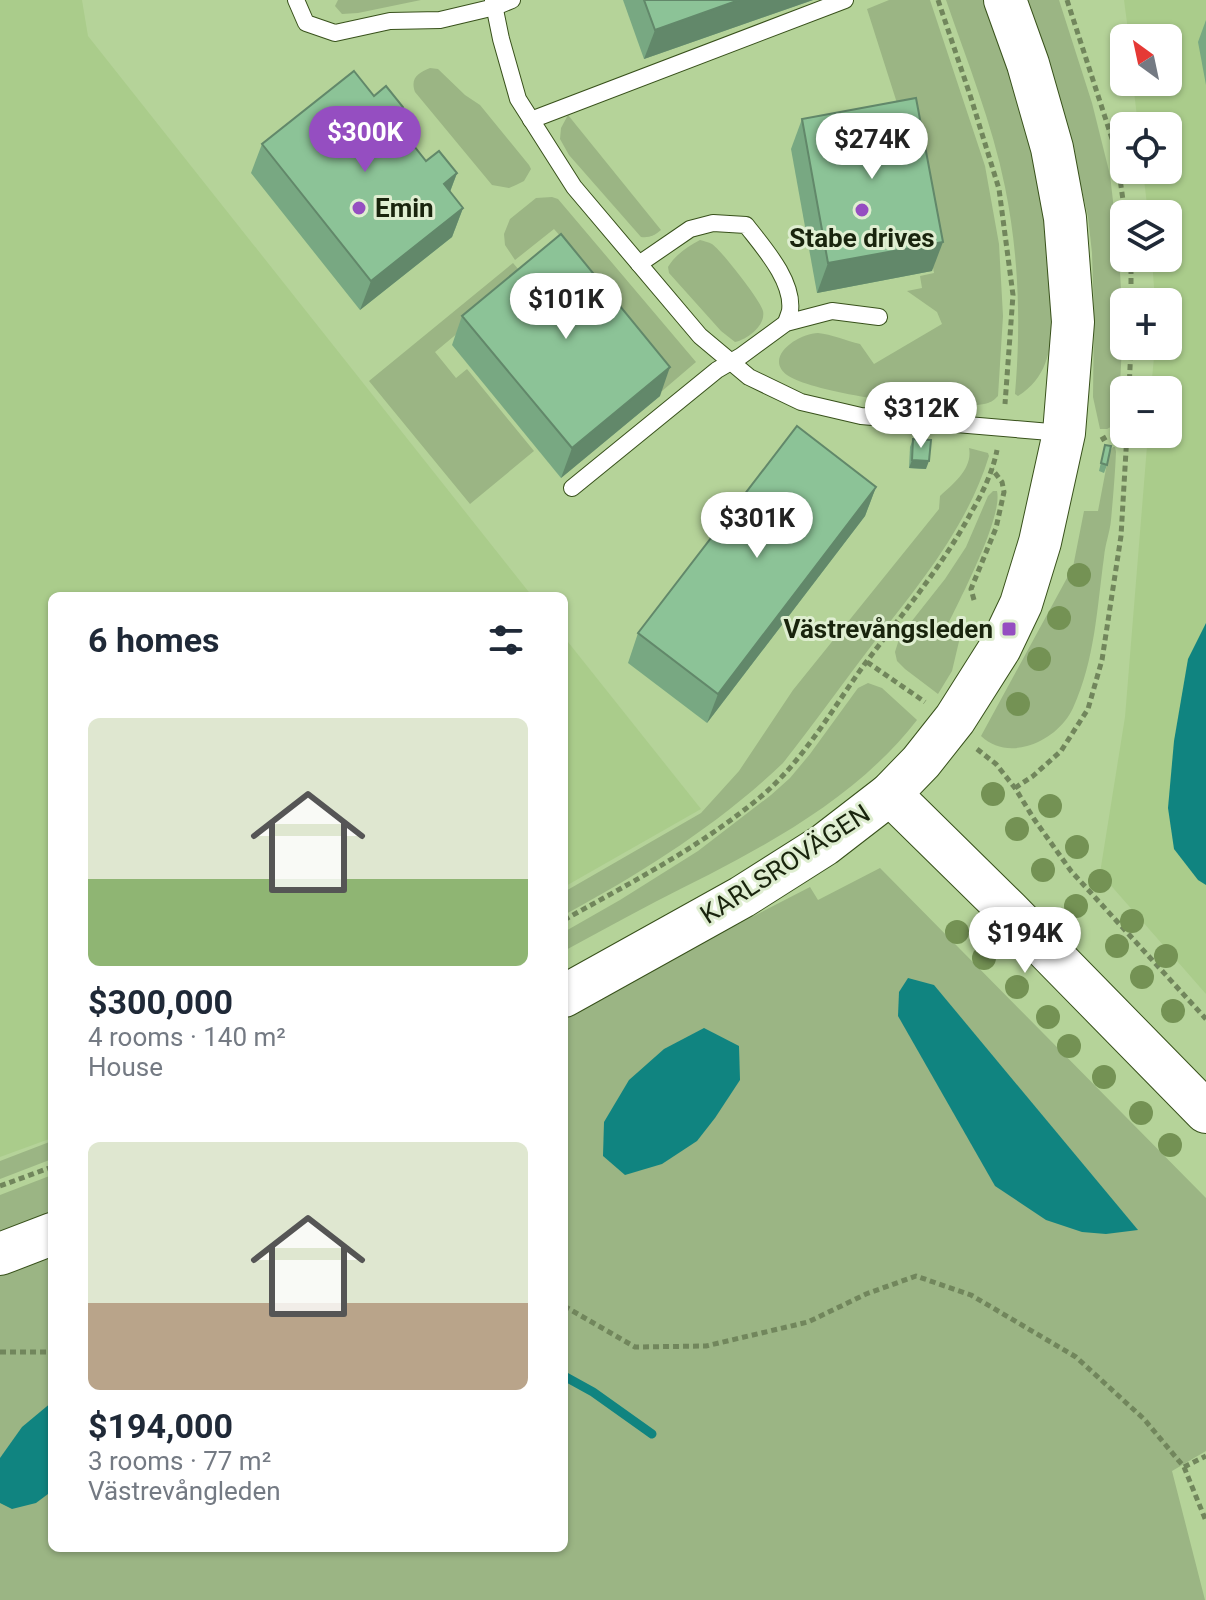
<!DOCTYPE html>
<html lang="en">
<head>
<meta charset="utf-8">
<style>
  :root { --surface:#fff; --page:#f2f2f3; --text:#1f2937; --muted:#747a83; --accent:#954ec1 }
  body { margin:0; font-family:Roboto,sans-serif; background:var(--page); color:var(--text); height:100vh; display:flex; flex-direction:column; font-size:30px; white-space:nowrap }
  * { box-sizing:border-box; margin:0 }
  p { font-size:26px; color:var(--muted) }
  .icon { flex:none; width:44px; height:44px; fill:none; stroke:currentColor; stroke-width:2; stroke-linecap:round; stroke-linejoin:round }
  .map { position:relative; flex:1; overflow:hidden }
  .panel { position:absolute; left:48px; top:592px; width:520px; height:960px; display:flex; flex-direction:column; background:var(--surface); border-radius:12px; box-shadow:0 2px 6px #0004 }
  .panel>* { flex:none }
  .needle { width:52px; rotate:327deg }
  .controls { position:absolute; left:1110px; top:24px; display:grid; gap:16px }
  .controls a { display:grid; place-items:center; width:72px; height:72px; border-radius:12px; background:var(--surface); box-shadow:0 2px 6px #0004; font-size:40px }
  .price { position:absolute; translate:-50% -68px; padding:0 18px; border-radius:28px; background:#fff; color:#222; font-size:26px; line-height:52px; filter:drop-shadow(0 2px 4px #0008) }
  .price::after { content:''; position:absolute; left:50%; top:48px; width:24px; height:18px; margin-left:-12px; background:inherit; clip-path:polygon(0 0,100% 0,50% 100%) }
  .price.on { background:var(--accent); color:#fff }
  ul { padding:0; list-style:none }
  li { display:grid; align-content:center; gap:16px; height:424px; padding:0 40px }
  li span { display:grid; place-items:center; height:248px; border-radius:12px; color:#555 }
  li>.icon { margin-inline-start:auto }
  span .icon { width:144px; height:144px; fill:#fffc; stroke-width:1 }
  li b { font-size:34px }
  h2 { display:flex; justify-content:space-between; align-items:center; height:96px; padding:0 40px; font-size:34px }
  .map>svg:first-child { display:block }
  .built { fill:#aacc8b }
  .green { fill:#9bb584 }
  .water { fill:#108480 }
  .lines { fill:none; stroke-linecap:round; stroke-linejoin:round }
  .stream { stroke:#108480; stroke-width:9 }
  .service-casing { stroke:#38511b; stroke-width:18 }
  .tertiary-casing { stroke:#38511b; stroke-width:44 }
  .path { stroke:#71865c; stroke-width:5; stroke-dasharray:6 4; stroke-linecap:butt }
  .service { stroke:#fff; stroke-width:16 }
  .tertiary { stroke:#fff; stroke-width:42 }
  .tree { fill:#749254 }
  .wall { fill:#78a882 }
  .shaded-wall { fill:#62886a }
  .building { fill:#8cc397; stroke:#62886a; stroke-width:2 }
  .poi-dot { fill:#954ec1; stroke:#dfeed1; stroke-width:3 }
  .labels { text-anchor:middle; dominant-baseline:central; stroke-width:6; stroke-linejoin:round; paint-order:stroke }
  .poi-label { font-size:26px; font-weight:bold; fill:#19240d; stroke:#dfeed1; text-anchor:start }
  .street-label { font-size:26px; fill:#19240d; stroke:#dfeed1 }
</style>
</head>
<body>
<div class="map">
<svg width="1206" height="1600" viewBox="0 0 1206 1600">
  <rect width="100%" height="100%" fill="#b5d399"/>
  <g class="built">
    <polygon points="0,0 82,0 88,36 532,596 52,596 52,1138 0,1157"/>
    <polygon points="1124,0 1206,0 1206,994 1100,873 1125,717 1148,434 1168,434 1168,390 1151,390 1155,346 1168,346 1168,302 1155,302 1152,258 1168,258 1168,214 1148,214 1143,170 1168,170 1168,126 1138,126 1133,82 1168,82 1168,38 1129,38"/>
    <polygon points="564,637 701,809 564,887"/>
  </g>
  <g class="green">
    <polygon points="338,0 421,0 358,13 342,14 335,6"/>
    <path d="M889,0H930L985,166L999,244L1003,316L998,396C994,400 993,401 988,403C955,413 816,395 787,375C763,357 799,333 818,333C831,334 847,341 860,344L874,364L942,324L937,312L907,291L922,288L920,276L934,273L907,126L904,125L867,9Z"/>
    <path d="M946,0H984C1007,67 1032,135 1044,206C1047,227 1047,250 1049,273C1052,315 1061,370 1018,396L1015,394C1021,325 1019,256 1005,187C992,123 967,61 946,0Z"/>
    <polygon points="1026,0 1059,0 1092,103 1110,175 1119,253 1123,327 1118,423 1107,429 1100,429 1093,397 1094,315 1092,253 1088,217 1069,133"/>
    <path d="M430,68L438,69L465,95L480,105L529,165L531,169L524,181L516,185L509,188L492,185L415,92C410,78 418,73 430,68Z"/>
    <path d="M568,115L661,230C655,235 650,238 641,237L569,155L560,139L561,128Z"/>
    <polygon points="552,197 558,199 696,362 662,391 552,260 568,245 554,229 515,260 505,245 504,234 510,219 536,198"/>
    <path d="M700,240C703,241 709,242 712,244C721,250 761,301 763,311C766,325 748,339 735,342L721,331L669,273L668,267C675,255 687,247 700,240Z"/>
    <polygon points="513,263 525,277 435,352 456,378 467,369 534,451 470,504 369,381"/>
    <path d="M1113,447H1115L1116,452C1115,475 1113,498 1111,520C1110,532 1105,544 1104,557C1097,608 1095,660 1073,708C1065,726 1046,741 1027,746C1010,751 994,748 981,736L1073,567L1084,511H1098L1109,453Z"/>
    <path d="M969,448L988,453L989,456C967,528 917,587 872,645C842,684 814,724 783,763C718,825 643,872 564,915V892L701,813L739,771L793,690L939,509L940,496C954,483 973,468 969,448Z"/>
    <path d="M993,491H997C1003,517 960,599 947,626L961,633L952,671L938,694L905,669L897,661L895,652L900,636L945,579L966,547L988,496Z"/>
    <path d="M868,683L882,688L917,720C850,806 750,854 655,902C624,918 594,935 564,951V932L620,900L698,851L771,795L790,778L810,754L858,688Z"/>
    <polygon points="880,868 1206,1198 1206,1451 1172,1471 1205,1600 0,1600 0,1276 52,1254 52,1548 564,1548 564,1014 810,887 818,900"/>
    <polygon points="52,1141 52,1159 0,1179 0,1161"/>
    <polygon points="52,1175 52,1214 0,1234 0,1195"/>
  </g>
  <g class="water">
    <polygon points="1206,623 1206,885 1198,880 1174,849 1168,808 1174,741 1188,659"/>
    <polygon points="908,978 934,985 1138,1230 1106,1234 1082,1232 1046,1220 995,1186 898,1016 899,992"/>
    <polygon points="704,1028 739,1046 740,1080 715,1118 697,1141 662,1164 625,1175 603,1156 604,1122 629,1080 664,1049"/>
    <polygon points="52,1402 52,1491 36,1503 12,1509 0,1503 0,1458 22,1427"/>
  </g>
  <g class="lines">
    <polyline class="stream" points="564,1376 593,1392 652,1434"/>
    <g class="service-casing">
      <g id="service">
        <polyline points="296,0 306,23 335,33 390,21 440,20 495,7 512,0"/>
        <polyline points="493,0 501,39 518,99 574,187 700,336 749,377 801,402 861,416 1062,433"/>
        <polyline points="531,120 845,0"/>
        <path d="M639,264L690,229L713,223L746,225C763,247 794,281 790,311C789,315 787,319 786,323"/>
        <polyline points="572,488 717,370 741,356 786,323 832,311 879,317"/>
      </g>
    </g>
    <g class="tertiary-casing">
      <g id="tertiary">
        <polyline points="890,794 1008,910 1206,1112"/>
        <polyline points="564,996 742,897 824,845 890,794 921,762 955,719 1000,648 1021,604 1040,542 1064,433 1073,322 1065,218 1052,148 1028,64 1005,0"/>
        <polyline points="0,1254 52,1234"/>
      </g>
    </g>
    <g class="path">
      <polyline points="938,0 971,98 999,189 1013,295 1005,404"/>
      <polyline points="1067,0 1116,151 1125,214"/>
      <polyline points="1131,258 1131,302"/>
      <polyline points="1129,390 1131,346"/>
      <polyline points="1101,440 1108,436 1127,436"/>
      <polyline points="974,600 971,589 996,528 1004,492 1002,482 992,469"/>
      <polyline points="867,662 925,702"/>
      <polyline points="977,749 996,764 1015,788 1034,819 1071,871 1206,1019"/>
      <polyline points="1015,788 1033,776 1061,751 1088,709 1102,660 1121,536 1127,434"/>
      <path d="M564,920C632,882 704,845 764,794C805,758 833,708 864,665C902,614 942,567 972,511C983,492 993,471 997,450"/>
      <polyline points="0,1186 52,1167"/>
      <polyline points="564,1306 635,1347 706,1346 808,1322 866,1294 916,1276 971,1295 1076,1357 1144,1419 1184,1467 1206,1521"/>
      <polyline points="0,1352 52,1352"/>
      <polyline points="1184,1467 1206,1456"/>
    </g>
    <use href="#service" class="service"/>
    <use href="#tertiary" class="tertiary"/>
  </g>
  <g class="tree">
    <circle cx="1079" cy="575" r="12"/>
    <circle cx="1059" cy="618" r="12"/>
    <circle cx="1039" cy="659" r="12"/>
    <circle cx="1018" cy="704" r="12"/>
    <circle cx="993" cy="794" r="12"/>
    <circle cx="1050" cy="806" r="12"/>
    <circle cx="1017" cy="829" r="12"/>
    <circle cx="1077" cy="847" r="12"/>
    <circle cx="1043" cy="870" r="12"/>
    <circle cx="1100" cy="881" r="12"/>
    <circle cx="1076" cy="906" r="12"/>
    <circle cx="1132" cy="921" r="12"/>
    <circle cx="957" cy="932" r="12"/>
    <circle cx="1117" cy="946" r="12"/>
    <circle cx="1166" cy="956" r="12"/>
    <circle cx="984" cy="958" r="12"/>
    <circle cx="1142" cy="977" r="12"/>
    <circle cx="1017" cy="987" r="12"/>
    <circle cx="1173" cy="1011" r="12"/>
    <circle cx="1048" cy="1017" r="12"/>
    <circle cx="1069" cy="1046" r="12"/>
    <circle cx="1104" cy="1077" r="12"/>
    <circle cx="1141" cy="1113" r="12"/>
    <circle cx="1170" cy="1145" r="12"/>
  </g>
  <g class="wall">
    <polygon points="623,0 813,0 644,59"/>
    <polygon points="1206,20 1206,85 1198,42"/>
    <polygon points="802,119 932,271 817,293 791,149"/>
    <polygon points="397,125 426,161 457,173 450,192 463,208 452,237 360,310 251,173 262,144"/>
    <polygon points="462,316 660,396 561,478 452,345"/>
    <polygon points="913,439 926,469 909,468 910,447"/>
    <polygon points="1105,445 1107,465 1104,473 1099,471"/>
    <polygon points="876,487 865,516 707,723 628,663 638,633"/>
  </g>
  <g class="shaded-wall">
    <polygon points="739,0 813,0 644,59 655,30"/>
    <polygon points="403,107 392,137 391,117"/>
    <polygon points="457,173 446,202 444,184"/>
    <polygon points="463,208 452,237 360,310 371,281"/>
    <polygon points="943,242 932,271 817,293 828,263"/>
    <polygon points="670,367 660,396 561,478 572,448"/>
    <polygon points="912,460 929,461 926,469 909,468"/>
    <polygon points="876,487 865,516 707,723 718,694"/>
  </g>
  <g class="building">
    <polygon points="644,0 739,0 655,30"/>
    <polygon points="354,71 374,96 386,86 403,107 391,117 426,161 439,151 457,173 444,184 463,208 371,281 262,144"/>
    <polygon points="916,98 943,242 828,263 802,119"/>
    <polygon points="561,234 670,367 572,448 462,316"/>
    <polygon points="797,426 876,487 718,694 638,633"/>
    <polygon points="913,439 931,440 929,461 912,460"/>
    <polygon points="1105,445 1111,446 1107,465 1101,463"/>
  </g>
  <g class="poi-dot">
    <circle cx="359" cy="208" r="8"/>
    <circle cx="862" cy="210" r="8"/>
    <rect x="1001" y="621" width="16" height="16" rx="4"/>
  </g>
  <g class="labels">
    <g class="poi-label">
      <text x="375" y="208">Emin</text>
      <text x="862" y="238" text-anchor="middle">Stabe drives</text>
      <text x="993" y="629" text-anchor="end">Västrevångsleden</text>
    </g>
    <g class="street-label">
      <text transform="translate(785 864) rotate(-33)">KARLSROVÄGEN</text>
    </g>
  </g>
</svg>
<div class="controls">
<a><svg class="needle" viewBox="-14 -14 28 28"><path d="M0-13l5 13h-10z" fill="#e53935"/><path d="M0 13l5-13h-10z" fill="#747a83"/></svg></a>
<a><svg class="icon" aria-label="locate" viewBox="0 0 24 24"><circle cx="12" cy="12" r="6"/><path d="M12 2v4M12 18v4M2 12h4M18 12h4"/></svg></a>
<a><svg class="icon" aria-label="layers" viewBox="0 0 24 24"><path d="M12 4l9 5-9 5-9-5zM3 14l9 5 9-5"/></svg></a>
<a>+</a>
<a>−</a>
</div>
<b class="price on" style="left:365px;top:174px">$300K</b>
<b class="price" style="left:872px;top:181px">$274K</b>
<b class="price" style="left:566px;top:341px">$101K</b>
<b class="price" style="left:921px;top:450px">$312K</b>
<b class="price" style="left:757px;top:560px">$301K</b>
<b class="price" style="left:1025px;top:975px">$194K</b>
<section class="panel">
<h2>6 homes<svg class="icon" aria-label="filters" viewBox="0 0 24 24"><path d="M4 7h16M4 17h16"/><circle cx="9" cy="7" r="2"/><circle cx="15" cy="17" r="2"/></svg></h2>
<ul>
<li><span style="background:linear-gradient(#dfe7d0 65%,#8fb573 0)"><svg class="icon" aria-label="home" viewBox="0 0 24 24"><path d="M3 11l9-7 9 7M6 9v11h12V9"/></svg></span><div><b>$300,000</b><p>4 rooms · 140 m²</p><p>House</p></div></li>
<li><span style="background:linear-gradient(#dfe7d0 65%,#b9a48a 0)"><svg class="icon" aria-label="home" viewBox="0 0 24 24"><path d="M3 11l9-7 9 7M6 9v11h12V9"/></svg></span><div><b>$194,000</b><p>3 rooms · 77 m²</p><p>Västrevångleden</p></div></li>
</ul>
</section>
</div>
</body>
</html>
